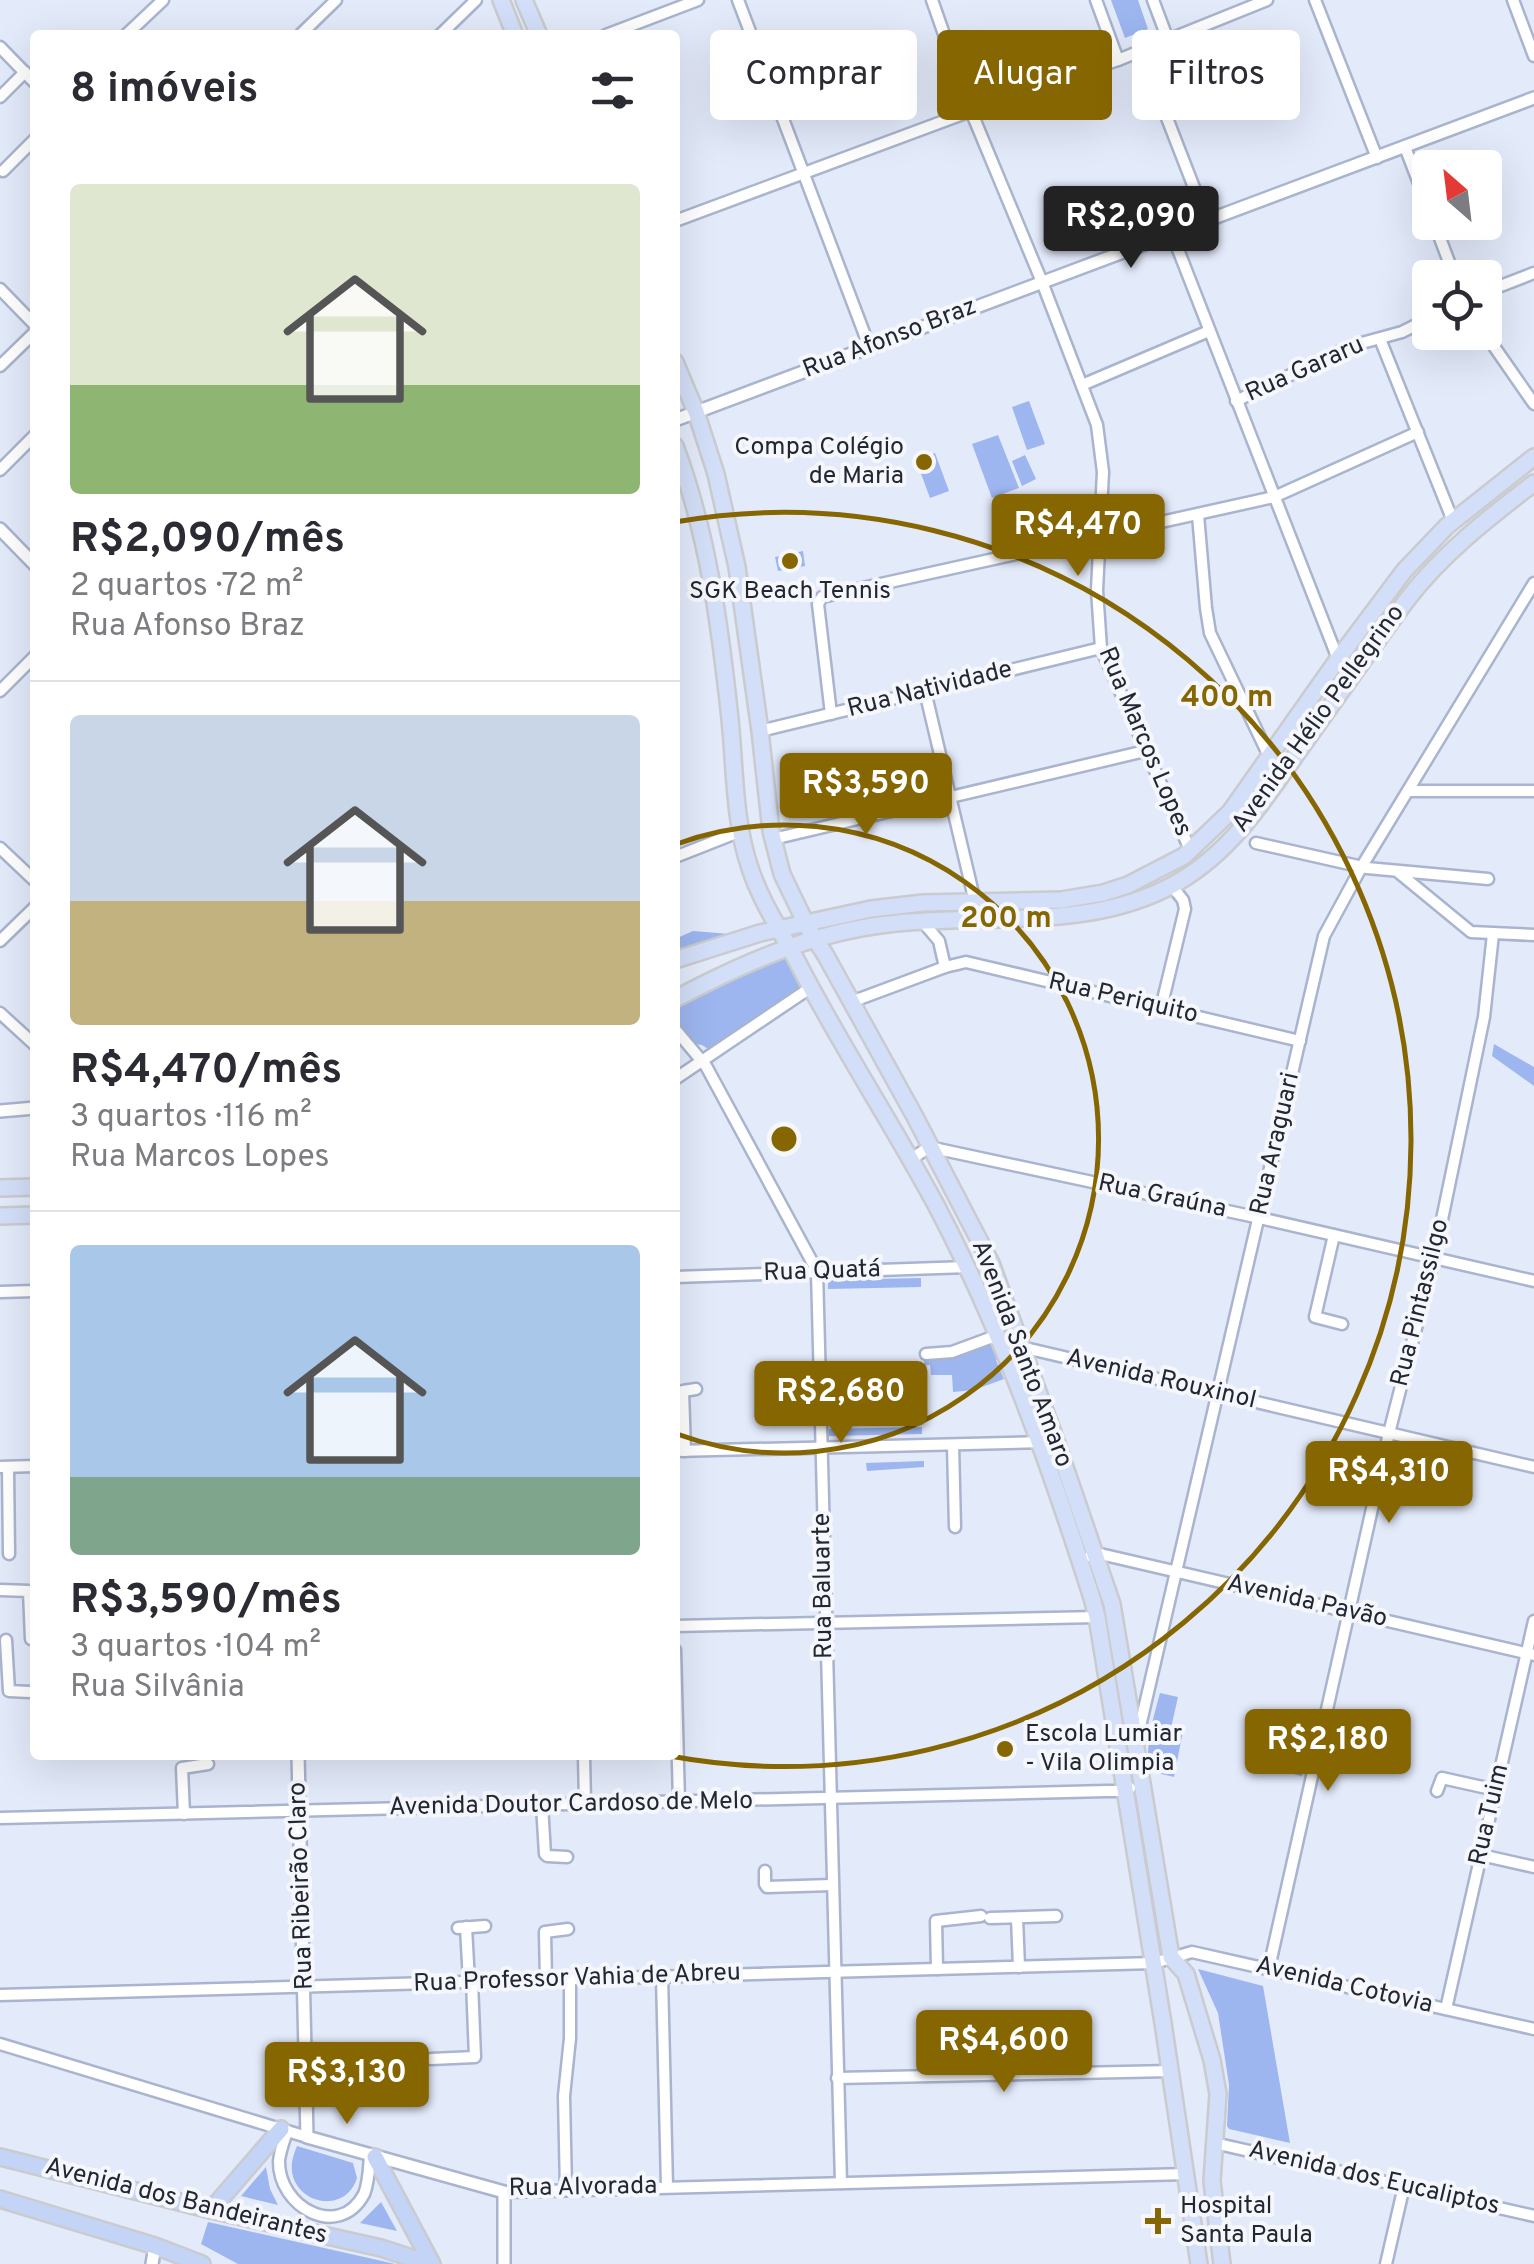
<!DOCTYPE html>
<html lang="pt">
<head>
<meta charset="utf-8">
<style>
  :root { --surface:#fff; --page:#f2f2f3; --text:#2b2b33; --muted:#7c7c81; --line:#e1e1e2; --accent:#866600 }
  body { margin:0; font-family:Overpass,sans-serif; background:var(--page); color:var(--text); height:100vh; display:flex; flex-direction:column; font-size:38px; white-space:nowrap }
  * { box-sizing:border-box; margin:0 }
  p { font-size:32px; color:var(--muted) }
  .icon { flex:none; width:55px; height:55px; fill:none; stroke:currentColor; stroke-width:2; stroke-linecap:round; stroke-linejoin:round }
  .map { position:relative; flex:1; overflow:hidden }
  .panel { position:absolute; left:30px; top:30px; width:650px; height:1730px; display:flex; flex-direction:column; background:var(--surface); border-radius:10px; box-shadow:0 10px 40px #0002 }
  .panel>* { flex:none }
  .hud { position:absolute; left:710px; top:30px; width:672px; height:90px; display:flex; gap:20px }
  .needle { width:65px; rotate:332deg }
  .buttons { position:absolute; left:1412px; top:150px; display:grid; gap:20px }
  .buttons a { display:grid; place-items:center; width:90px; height:90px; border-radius:10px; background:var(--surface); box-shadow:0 10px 40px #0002; font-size:50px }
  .price { position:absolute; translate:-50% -85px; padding:0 22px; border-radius:10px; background:var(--accent); color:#fff; font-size:32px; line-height:65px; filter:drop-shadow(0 2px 5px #0008) }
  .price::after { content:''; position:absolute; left:50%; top:60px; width:30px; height:22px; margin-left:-15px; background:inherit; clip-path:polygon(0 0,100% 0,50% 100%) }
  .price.active { background:#222; color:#fff }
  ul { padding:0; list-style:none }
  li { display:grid; align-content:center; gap:20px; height:530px; padding:0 40px }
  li+li { border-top:2px solid var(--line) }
  li span { display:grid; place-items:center; height:310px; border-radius:10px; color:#555 }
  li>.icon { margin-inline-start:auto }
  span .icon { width:180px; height:180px; fill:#fffc; stroke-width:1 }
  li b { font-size:42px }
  h2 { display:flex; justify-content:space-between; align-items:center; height:120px; padding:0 40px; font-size:42px }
  .pill { padding:0 35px; border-radius:10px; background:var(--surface); box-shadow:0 10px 40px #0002; font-size:35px; line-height:90px }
  .pill.active { background:var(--accent); color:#fff }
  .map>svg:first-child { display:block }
  .green { fill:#9db6ef }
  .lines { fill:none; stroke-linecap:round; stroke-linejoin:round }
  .minor-casing { stroke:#a9b4ce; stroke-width:15 }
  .tertiary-casing { stroke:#a9b4ce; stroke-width:16 }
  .primary-casing { stroke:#cacbce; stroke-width:20 }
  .trunk-casing { stroke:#cacbce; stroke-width:20 }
  .minor { stroke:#fff; stroke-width:10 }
  .tertiary { stroke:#fff; stroke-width:11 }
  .primary { stroke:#d3dff8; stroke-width:15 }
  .trunk { stroke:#c4d4f6; stroke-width:15 }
  .ring { fill:none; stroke:#866600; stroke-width:5 }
  .poi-dot { fill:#866600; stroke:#f5f7fd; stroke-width:4 }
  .labels { text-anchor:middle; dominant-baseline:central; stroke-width:8; stroke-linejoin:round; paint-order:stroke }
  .street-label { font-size:25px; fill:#232731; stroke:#f5f7fd }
  .poi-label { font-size:25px; fill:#232731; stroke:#f5f7fd; text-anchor:start }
  .centre { fill:#866600; stroke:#f5f7fd; stroke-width:5 }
  .ring-label { font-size:30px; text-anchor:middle; font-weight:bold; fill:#866600; stroke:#f5f7fd; stroke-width:8; stroke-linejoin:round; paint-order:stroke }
</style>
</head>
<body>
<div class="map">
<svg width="1534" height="2264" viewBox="0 0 1534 2264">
  <rect width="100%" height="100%" fill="#e3eafa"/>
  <g class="green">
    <polygon points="1111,0 1138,0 1148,29 1125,38"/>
    <polygon points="1029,401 1045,444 1027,450 1012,407"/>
    <polygon points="998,435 1019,488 992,498 972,444"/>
    <polygon points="935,453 949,491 930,498 916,460"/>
    <polygon points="1025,455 1036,479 1022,486 1012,461"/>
    <polygon points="1041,499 1049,540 1037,542 1028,502"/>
    <polygon points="803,551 805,566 778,571 775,557"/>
    <polygon points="693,931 730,934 675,953 675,939"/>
    <polygon points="785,955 798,982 803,984 799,996 782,1001 708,1049 702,1045 695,1044 675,1022 675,1006 680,1002"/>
    <polygon points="1494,1044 1534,1067 1534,1086 1492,1056"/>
    <polygon points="921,1278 921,1287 828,1289 828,1280"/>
    <polygon points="994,1340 1001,1357 996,1360 1004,1379 974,1390 953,1392 952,1375 931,1375 930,1365 924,1366 924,1359 955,1356"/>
    <polygon points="922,1427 922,1434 829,1436 829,1429"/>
    <polygon points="924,1461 924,1467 867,1471 866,1463"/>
    <path d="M1160,1693L1178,1697L1171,1728L1183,1731L1174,1777L1149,1771C1145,1745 1153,1719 1160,1693Z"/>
    <polygon points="1300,1714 1316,1718 1302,1776 1285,1772"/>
    <polygon points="1198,1969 1263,1986 1290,2143 1229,2129 1227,2126 1229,2085 1218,2013"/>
    <path d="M297,2146L353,2163L357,2178C344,2218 287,2202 292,2162C293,2156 295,2151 297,2146Z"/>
    <polygon points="266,2167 270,2189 278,2205 241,2196"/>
    <polygon points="381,2202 397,2231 360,2223"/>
    <polygon points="208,2222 391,2263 395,2264 238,2264 201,2244"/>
  </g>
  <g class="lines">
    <g class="minor-casing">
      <g id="minor">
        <polyline points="738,0 869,346"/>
        <polyline points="932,0 971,111 1042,282 1097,425 1103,472 1097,590 1101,648 1191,852"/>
        <polyline points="1096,0 1118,60"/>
        <polyline points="1153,0 1168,40"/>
        <polyline points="1315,0 1377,158"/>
        <polyline points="1513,0 1534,56"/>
        <polyline points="126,35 163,0"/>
        <polyline points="300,35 336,0"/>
        <polyline points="440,35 476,0"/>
        <polyline points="606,35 698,0"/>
        <polyline points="0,47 35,83"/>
        <polyline points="1141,51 1207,221"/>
        <polyline points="0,97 25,72"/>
        <polyline points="1405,147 1430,212"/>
        <polyline points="3,171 35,139"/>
        <polyline points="675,221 971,111 1118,60 1267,0"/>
        <polyline points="1434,222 1455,278"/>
        <polyline points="1172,234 1338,659"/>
        <polyline points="0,289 35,325"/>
        <polyline points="1485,292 1534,273"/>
        <polyline points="1484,332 1534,404"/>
        <polyline points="1380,339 1453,521"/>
        <polyline points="0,366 35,332"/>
        <polyline points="1082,385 1209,331"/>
        <polyline points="1236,401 1351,346 1402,332 1430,318"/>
        <polyline points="0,470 35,435"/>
        <polyline points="1198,515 1206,608 1210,633 1269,756"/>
        <polyline points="0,691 35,656"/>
        <polyline points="925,691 975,902"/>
        <polyline points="831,714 818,604 822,597 1274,497 1418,432"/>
        <polyline points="760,731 1101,648"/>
        <polyline points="1408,791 1534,791"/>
        <polyline points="773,839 1145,751"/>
        <polyline points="1256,843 1367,868 1488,879"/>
        <polyline points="0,848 35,881"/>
        <polyline points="675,857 741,831"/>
        <polyline points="1398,872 1471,932 1534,935"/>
        <polyline points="922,921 939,941 945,967"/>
        <polyline points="0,941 35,907"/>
        <polyline points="851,1002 945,967 966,962 1300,1041"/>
        <polyline points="1161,1008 1185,909 1183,900 1171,885"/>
        <polyline points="0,1013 35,1045"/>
        <polyline points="675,1029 706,1066 817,1271 841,2183"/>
        <polyline points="675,1079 810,988"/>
        <polyline points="910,1160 929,1147 1260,1218 1534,1281"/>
        <polyline points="1334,1235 1315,1317 1342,1324"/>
        <polyline points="675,1277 968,1267"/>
        <polyline points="0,1292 35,1291"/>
        <polyline points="1021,1347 1534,1467"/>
        <polyline points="926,1354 952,1352 998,1335"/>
        <polyline points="953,1445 955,1527"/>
        <polyline points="675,1451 1045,1442"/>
        <polyline points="685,1451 683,1391 696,1389"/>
        <polyline points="0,1467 35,1466"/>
        <polyline points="8,1467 9,1554"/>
        <polyline points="1090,1556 1096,1553 1534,1655"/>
        <polyline points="1,1590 29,1591 31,1639"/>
        <polyline points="675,1626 1097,1617"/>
        <polyline points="6,1640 9,1691 30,1692"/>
        <polyline points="675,1650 679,1802"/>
        <polyline points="1325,1718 1378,1731 1374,1753"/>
        <polyline points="1138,1735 1324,936 1362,866 1534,583"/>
        <polyline points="584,1755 585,1804"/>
        <polyline points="1437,1791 1442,1778 1496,1790"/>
        <polyline points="542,1805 545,1854 547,1856 567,1857"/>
        <polyline points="184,1814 182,1768 208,1764"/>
        <polyline points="0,1818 1107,1791 1125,1791 1130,1788"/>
        <polyline points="1481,1855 1534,1867"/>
        <polyline points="765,1871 765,1884 767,1887 832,1885"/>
        <polyline points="990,1918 1056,1916"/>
        <polyline points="1017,1918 1019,1967"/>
        <polyline points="466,1927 469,1982"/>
        <polyline points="458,1928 485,1926"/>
        <polyline points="1269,1968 1389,1433 1434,1258 1484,1017 1493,934"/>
        <polyline points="937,1969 936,1921 981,1916"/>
        <polyline points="662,1976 667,2187"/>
        <polyline points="546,1980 545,1932 568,1929"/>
        <polyline points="0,1995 1154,1963 1192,1952 1534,2029"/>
        <polyline points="1446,2009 1534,1621"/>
        <polyline points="0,2044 307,2137"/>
        <polyline points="431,2059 475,2057 472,1982"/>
        <polyline points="837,2078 1171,2071"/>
        <path d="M287,2131C284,2141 280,2151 279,2161C278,2207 339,2241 364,2194C369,2182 369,2168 370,2155"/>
        <polyline points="1214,2143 1534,2216"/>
        <polyline points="566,2190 564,2096 570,2038 570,1979"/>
        <polyline points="504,2192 1187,2174"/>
        <polyline points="1386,2264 1404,2186"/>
      </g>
    </g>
    <g class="tertiary-casing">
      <g id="tertiary">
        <polyline points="675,420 1534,98"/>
        <polyline points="0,529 35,565"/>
        <polyline points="0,1111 35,1108"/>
        <polyline points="298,1755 307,2137 504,2192 504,2264"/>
        <polyline points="152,2264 155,2246"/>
      </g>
    </g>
    <g class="primary-casing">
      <g id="primary">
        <polyline points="501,0 515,35"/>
        <polyline points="524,0 539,35"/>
        <polyline points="675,362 696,412 716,474 737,567 760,731 771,831 782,874 808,928 826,956 914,1115 991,1263 1056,1441 1112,1604 1171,1957 1186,1974 1212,2060 1218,2094 1212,2181 1222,2264"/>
        <path d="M675,446C708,534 720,626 730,719C735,768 734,822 750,868C761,902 781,931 798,963C840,1045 892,1123 936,1205C1002,1330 1049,1463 1092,1598L1097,1617L1163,2023L1199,2264"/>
        <polyline points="675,960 760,933 871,909 923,903 1061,900 1103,893 1128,885 1184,856 1230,812 1338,659 1404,571 1447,526 1534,457"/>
        <path d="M675,999C743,963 811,933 888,924C985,912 1090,933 1178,882C1232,851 1265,799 1300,749C1335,700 1370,650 1406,601C1441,555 1488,518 1534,483"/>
        <polyline points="0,1188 35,1187"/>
        <polyline points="0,1216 35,1215"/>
      </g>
    </g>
    <g class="trunk-casing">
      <g id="trunk">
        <polyline points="0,2157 211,2210 381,2248 430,2264"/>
        <polyline points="375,2157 432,2264"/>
        <polyline points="0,2199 155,2246 202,2264"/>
        <polyline points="211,2210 281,2129"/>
      </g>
    </g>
    <use href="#minor" class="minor"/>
    <use href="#tertiary" class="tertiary"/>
    <use href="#primary" class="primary"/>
    <use href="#trunk" class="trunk"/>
  </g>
  <g class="ring">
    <path d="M677 844A314 314 0 1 1 677 1434"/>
    <path d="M675 522A627 627 0 1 1 670 1756"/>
  </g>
  <g class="poi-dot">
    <circle cx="924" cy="462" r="10"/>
    <circle cx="790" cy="561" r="10"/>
    <circle cx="1005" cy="1749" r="10"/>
    <path d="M1153 2206h10v10h10v10h-10v10h-10v-10h-10v-10h10z"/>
  </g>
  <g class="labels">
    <g class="street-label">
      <text transform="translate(890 339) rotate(-21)">Rua Afonso Braz</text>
      <text transform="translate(1305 370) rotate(-24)">Rua Gararu</text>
      <text transform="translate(930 690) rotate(-14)">Rua Natividade</text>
      <text transform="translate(1319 719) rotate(-54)">Avenida Hélio Pellegrino</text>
      <text transform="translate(1144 742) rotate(67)">Rua Marcos Lopes</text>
      <text transform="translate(1123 999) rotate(13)">Rua Periquito</text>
      <text transform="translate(1276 1144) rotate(-77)">Rua Araguari</text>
      <text transform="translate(1162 1197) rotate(12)">Rua Graúna</text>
      <text transform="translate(822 1272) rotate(-2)">Rua Quatá</text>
      <text transform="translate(1421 1303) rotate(-76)">Rua Pintassilgo</text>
      <text transform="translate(1021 1354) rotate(69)">Avenida Santo Amaro</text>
      <text transform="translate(1161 1380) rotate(13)">Avenida Rouxinol</text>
      <text transform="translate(824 1586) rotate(-91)">Rua Baluarte</text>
      <text transform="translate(1307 1602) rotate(13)">Avenida Pavão</text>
      <text transform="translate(571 1805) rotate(-1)">Avenida Doutor Cardoso de Melo</text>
      <text transform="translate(1490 1815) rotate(-77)">Rua Tuim</text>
      <text transform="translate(302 1886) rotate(-92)">Rua Ribeirão Claro</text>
      <text transform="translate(577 1979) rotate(-2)">Rua Professor Vahia de Abreu</text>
      <text transform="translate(1344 1986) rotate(13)">Avenida Cotovia</text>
      <text transform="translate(1374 2179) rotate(13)">Avenida dos Eucaliptos</text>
      <text transform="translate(583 2188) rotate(-1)">Rua Alvorada</text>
      <text transform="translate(186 2202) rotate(14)">Avenida dos Bandeirantes</text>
    </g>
    <g class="poi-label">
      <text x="904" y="448" text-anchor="end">Compa Colégio<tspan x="904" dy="29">de Maria</tspan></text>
      <text x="790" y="592" text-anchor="middle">SGK Beach Tennis</text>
      <text x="1025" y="1735">Escola Lumiar<tspan x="1025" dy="29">- Vila Olimpia</tspan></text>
      <text x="1180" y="2207">Hospital<tspan x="1180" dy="29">Santa Paula</tspan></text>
    </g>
  </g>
  <circle cx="784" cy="1139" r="15" class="centre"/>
  <g class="ring-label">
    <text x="1227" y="706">400 m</text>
    <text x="1006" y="927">200 m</text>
  </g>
</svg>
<div class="buttons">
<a><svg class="needle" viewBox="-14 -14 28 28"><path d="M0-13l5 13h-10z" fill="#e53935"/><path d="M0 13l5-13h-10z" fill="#7c7c81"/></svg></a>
<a><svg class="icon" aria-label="locate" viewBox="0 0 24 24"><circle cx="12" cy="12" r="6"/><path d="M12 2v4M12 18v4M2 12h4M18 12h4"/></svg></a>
</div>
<b class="price active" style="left:1131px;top:271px">R$2,090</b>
<b class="price" style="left:1078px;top:579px">R$4,470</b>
<b class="price" style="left:866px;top:838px">R$3,590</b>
<b class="price" style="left:841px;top:1446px">R$2,680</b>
<b class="price" style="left:1389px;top:1526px">R$4,310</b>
<b class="price" style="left:1328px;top:1794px">R$2,180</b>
<b class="price" style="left:1004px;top:2095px">R$4,600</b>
<b class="price" style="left:347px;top:2127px">R$3,130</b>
<div class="hud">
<a class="pill">Comprar</a>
<a class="pill active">Alugar</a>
<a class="pill">Filtros</a>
</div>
<section class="panel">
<h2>8 imóveis<svg class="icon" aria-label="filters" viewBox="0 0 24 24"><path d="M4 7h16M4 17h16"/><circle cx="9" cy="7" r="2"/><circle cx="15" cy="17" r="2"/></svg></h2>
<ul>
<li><span style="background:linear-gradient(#dfe7d0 65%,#8fb573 0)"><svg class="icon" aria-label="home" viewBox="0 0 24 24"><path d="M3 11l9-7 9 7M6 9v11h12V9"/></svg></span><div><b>R$2,090/mês</b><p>2 quartos · 72 m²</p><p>Rua Afonso Braz</p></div></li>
<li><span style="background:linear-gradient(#c9d6e8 60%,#c2b280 0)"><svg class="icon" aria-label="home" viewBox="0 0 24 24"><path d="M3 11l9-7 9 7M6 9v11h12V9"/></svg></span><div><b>R$4,470/mês</b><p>3 quartos · 116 m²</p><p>Rua Marcos Lopes</p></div></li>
<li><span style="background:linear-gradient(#a9c7e8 75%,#7fa58c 0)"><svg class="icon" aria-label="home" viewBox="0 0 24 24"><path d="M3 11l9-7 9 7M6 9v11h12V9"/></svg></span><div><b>R$3,590/mês</b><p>3 quartos · 104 m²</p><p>Rua Silvânia</p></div></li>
</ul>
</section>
</div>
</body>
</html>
